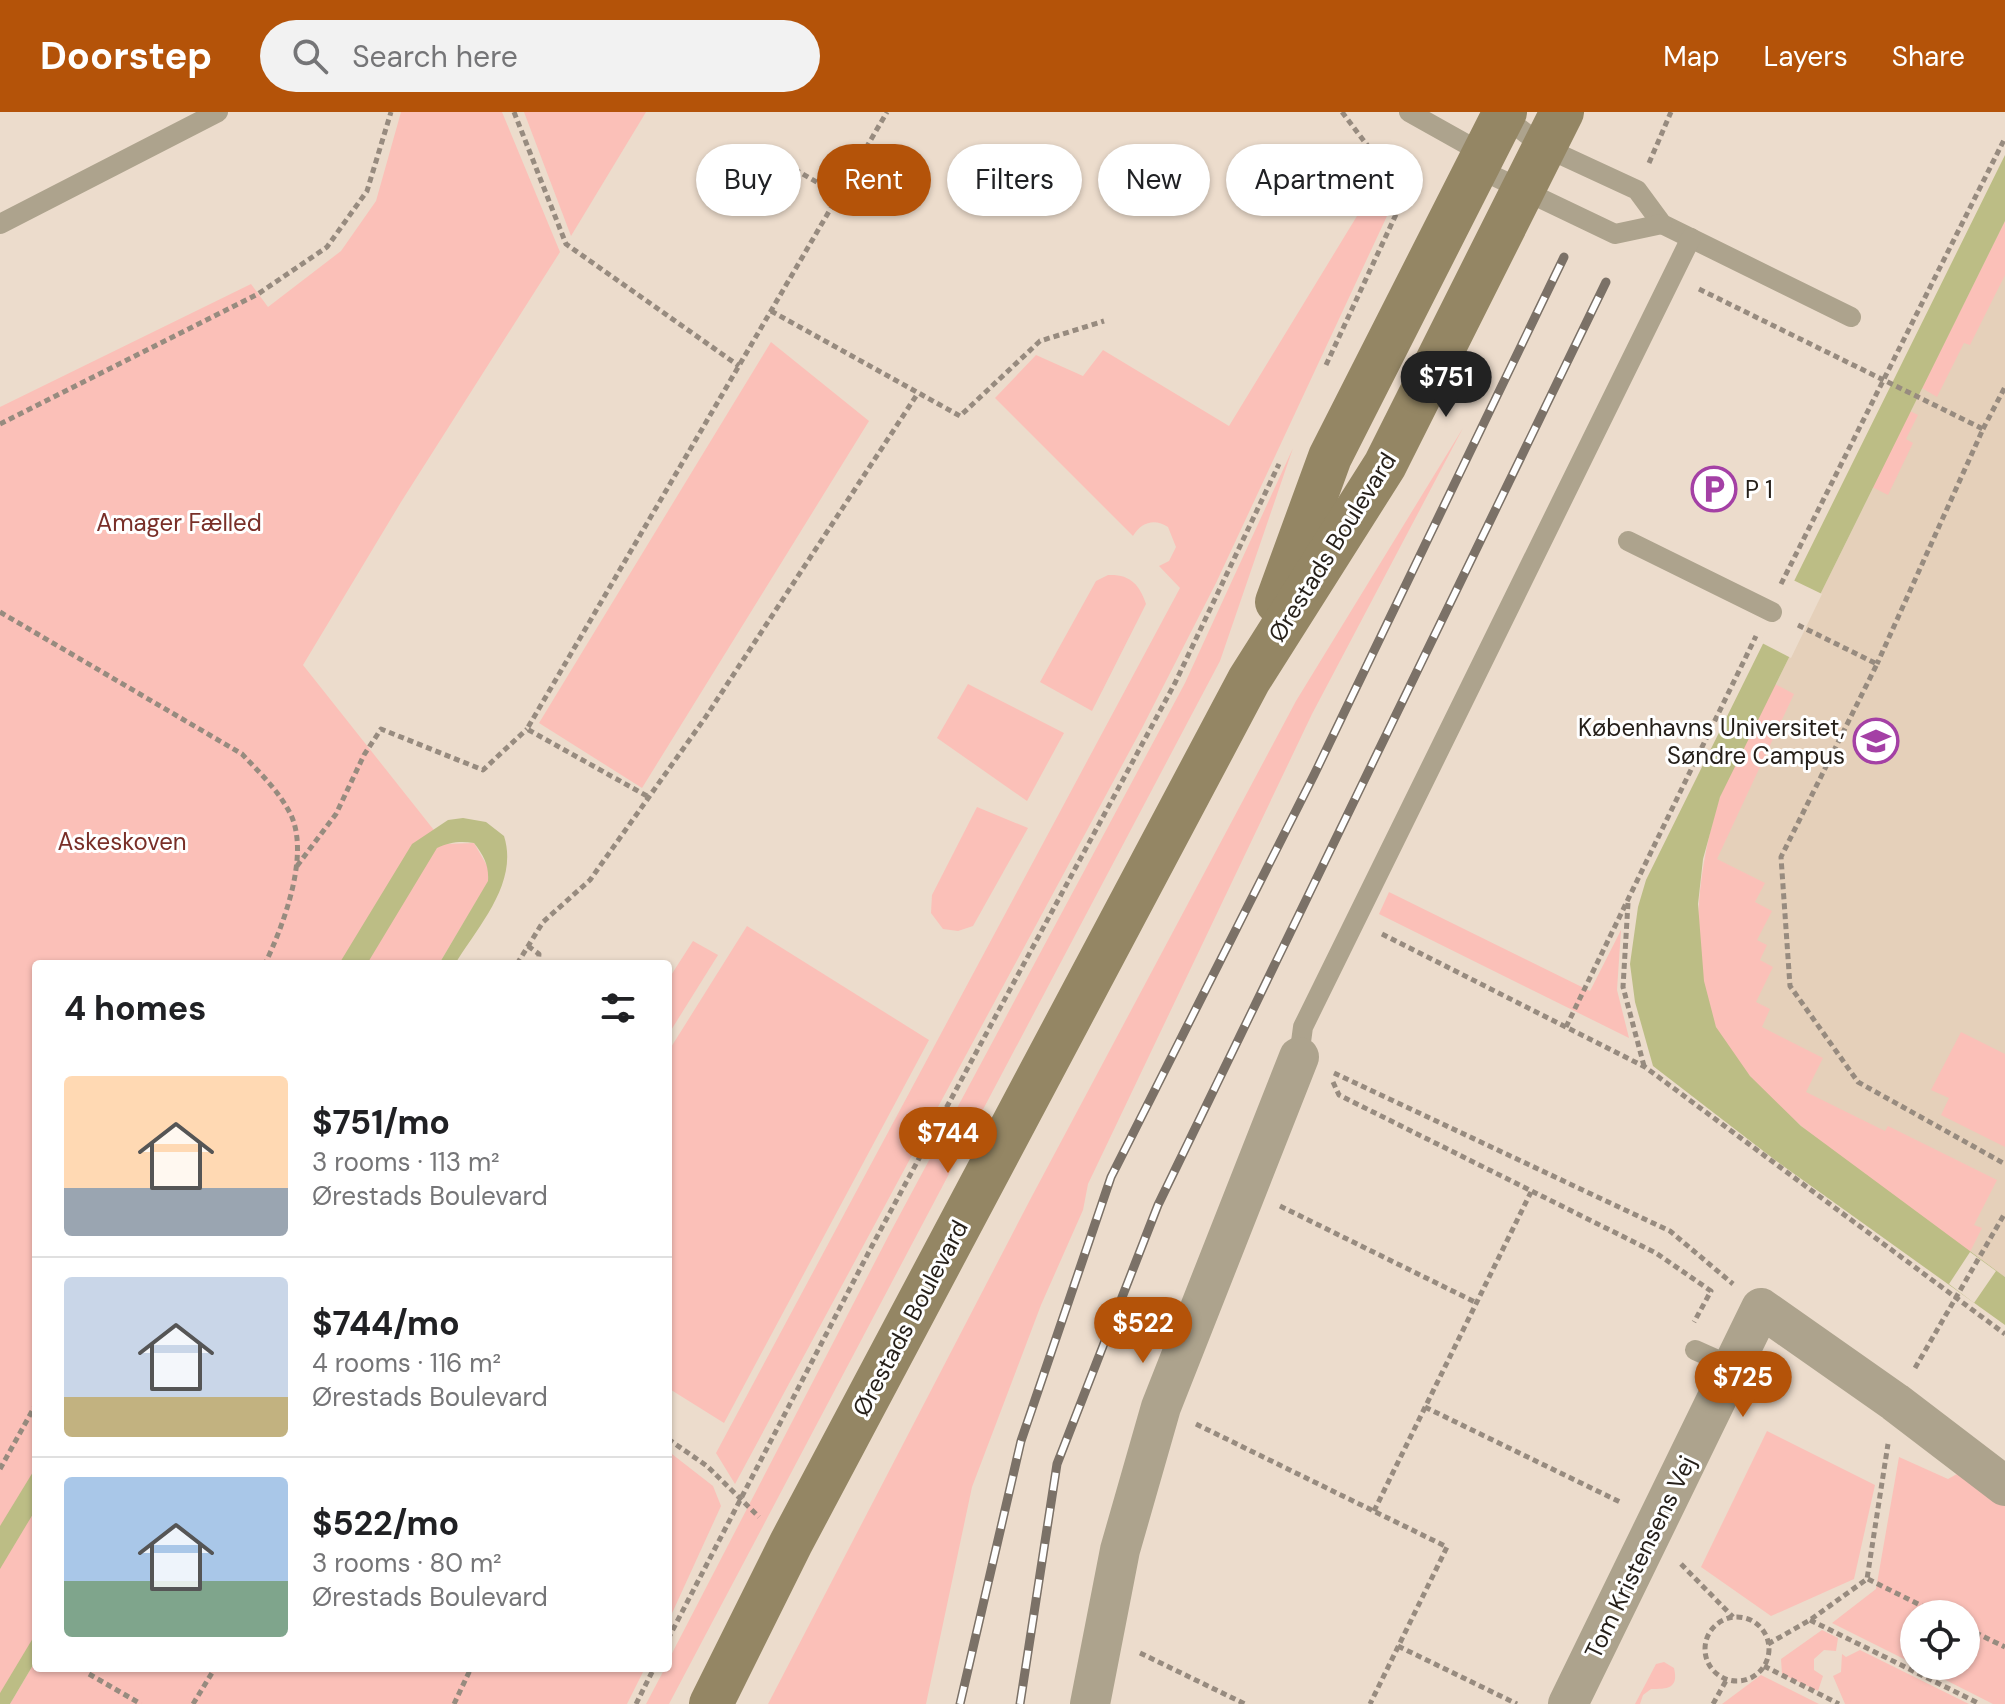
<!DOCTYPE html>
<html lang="en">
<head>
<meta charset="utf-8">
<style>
  :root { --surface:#fff; --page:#f2f2f2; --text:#202124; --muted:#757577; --line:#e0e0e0; --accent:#b45309 }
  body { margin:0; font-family:"DM Sans",sans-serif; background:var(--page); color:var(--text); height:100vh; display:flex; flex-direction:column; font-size:30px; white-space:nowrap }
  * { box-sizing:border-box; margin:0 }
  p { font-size:26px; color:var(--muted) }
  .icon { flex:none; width:44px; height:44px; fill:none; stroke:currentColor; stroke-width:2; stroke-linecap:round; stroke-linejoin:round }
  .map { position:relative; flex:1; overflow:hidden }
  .sheet { position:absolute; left:32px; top:848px; width:640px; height:712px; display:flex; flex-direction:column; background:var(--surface); border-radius:8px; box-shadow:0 2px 6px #0004 }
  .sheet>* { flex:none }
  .guide { position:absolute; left:696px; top:32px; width:760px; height:72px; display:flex; gap:16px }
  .tools { position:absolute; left:1900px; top:1488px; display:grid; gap:16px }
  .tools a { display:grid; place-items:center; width:80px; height:80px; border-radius:50%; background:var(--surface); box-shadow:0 2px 6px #0004; font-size:40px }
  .price { position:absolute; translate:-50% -68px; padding:0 18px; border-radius:28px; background:var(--accent); color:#fff; font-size:26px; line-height:52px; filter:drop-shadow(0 2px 4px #0008) }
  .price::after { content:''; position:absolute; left:50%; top:48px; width:24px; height:18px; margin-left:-12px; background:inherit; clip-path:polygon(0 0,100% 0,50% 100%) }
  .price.active { background:#222; color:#fff }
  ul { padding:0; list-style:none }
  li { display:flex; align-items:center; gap:24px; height:200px; padding:0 32px }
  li+li { border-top:2px solid var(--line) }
  li span { display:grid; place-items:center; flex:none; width:224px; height:160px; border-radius:8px; color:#555 }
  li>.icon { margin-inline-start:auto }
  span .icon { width:96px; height:96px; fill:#fffc; stroke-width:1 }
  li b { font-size:34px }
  h2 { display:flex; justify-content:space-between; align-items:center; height:96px; padding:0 32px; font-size:34px }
  .pill { padding:0 28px; border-radius:36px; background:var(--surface); box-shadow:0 2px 6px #0004; font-size:28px; line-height:72px }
  .pill.active { background:var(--accent); color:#fff }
  header { display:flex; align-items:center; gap:48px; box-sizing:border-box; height:112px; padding:0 40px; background:var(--accent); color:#fff }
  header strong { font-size:38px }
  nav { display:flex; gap:44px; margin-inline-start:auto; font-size:28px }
  .search { width:560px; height:72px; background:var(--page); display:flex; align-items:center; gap:20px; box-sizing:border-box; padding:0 28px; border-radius:44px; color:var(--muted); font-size:30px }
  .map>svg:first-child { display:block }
  .built { fill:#e5d0ba }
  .green { fill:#fbc0b8 }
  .water { fill:#bcbd85 }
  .pier { fill:#ecdccc }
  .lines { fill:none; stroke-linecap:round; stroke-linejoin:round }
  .path { stroke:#978b7f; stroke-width:5; stroke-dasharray:6 4; stroke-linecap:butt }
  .lane { stroke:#ada38d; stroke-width:20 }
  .street { stroke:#ada38d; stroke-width:40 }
  .secondary { stroke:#948664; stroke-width:44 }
  .rail-casing { stroke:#7b7167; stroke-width:9 }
  .rail { stroke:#fff; stroke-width:6; stroke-dasharray:18; stroke-linecap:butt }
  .labels { text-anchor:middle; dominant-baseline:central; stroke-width:6; stroke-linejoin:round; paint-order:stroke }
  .poi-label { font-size:24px; fill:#251f19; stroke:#fff; text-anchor:start }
  .park-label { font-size:24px; fill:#792f28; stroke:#fff }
  .street-label { font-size:24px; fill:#251f19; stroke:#fff }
</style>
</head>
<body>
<header>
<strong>Doorstep</strong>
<div class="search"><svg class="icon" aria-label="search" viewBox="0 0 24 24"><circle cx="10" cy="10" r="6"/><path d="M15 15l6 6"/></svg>Search here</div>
<nav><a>Map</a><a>Layers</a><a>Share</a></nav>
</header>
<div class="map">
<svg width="2005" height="1592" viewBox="0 0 2005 1592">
  <rect width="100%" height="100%" fill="#ecdccc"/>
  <polygon class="built" points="2005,109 2005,1165 1801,1014 1704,869 1720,685"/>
  <g class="green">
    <polygon points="401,0 502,0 560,140 401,390 303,553 445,732 474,731 489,757 488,770 439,852 36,852 36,1541 0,1592 0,295 251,172 268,195 341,139 376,89"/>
    <polygon points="524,0 646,0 571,124"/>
    <path d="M1371,81L1387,104L1216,471L1141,618L735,1372L716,1341L1180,476L1159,454L1169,449L1176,435L1168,415C1155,406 1141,410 1133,424L995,286L1036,243L1083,264L1103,238L1229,314Z"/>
    <polygon points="2005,109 2005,163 1970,233 1964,231 1937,285 1922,276"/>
    <polygon points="771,230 869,309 642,676 539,611"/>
    <polygon points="1910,299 1918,303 1906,327 1913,331 1888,383 1872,375"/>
    <polygon points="1463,316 1312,602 1088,1072 1083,1098 1041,1193 972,1375 926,1592 768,1592 1031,1086 1296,589"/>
    <polygon points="1293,336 1220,549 669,1592 646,1592 665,1556 668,1556 668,1549 890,1121 1185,571"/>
    <path d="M1108,463C1130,462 1139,472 1146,492L1092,599L1040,570L1096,469Z"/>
    <polygon points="968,572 1064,621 1027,689 937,626"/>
    <path d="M1775,572L1794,582L1717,747L1765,771L1755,790L1772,799L1757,828L1767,833L1760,848L1773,855L1756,890L1770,897L1762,915L1823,946L1806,980L1885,1019L1888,1014L1997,1068L1974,1113L1982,1116L1970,1140C1898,1086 1754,996 1716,915C1686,850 1698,754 1719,688C1732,648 1757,610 1775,572Z"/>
    <polygon points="977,695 1028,716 973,814 958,819 943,817 931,801 932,783"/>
    <polygon points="1389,780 1590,879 1621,818 1617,878 1629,926 1379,802"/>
    <polygon points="747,814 929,928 724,1311 668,1276 668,940"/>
    <polygon points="693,829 718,843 668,923 668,868"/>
    <polygon points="1961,920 2005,942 2005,1035 1941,1003 1949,986 1931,978"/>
    <polygon points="1767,1319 1875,1373 1854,1467 1771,1504 1701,1455"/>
    <polygon points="668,1339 713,1374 721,1394 668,1510"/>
    <polygon points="1899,1345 1948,1367 1957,1362 2005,1387 2005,1592 1993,1592 1918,1554 1966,1554 1966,1502 1914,1502 1914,1552 1832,1511 1876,1477"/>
    <polygon points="1822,1518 1838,1526 1836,1539 1824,1538 1814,1547 1814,1558 1823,1564 1818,1579 1782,1562 1781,1547"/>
    <polygon points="1860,1538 1969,1592 1845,1592 1833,1564 1841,1560 1842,1542 1846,1545"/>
    <polygon points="36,1548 36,1556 645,1556 627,1592 10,1592"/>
    <path d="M1664,1550L1674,1556C1679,1577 1667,1577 1651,1577L1643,1583L1640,1592H1635L1656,1552Z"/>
    <polygon points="1761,1563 1819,1592 1722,1592"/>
  </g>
  <g class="water">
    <polygon points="2005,43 2005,109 1720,685 1703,747 1698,792 1704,869 1716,915 1750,964 1801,1014 2005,1165 2005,1213 1775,1048 1653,954 1635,890 1630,852 1638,795 1646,768"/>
    <path d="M463,706L486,710L504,724C519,771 478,814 455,852H439L488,769C489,753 484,744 474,731C460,729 450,730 437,736L367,852H339L412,732L448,708Z"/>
    <polygon points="36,1355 36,1397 0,1457 0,1414"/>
    <polygon points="36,1521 36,1548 10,1592 0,1592 0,1581"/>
  </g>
  <g class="pier">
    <polygon points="1791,467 1822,482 1791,546 1760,530"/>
    <polygon points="1970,1140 1996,1159 1974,1191 1949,1172"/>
  </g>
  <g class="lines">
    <g class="path">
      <polyline points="514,0 566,132 739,254"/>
      <polyline points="1342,0 1405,83 1417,85"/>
      <polyline points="777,47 839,83"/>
      <polyline points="1649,51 1671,0"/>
      <polyline points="1699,177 1983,317 1877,552"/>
      <polyline points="771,199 960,304 1040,229 1104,209"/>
      <polyline points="1326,253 1405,83"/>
      <polyline points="0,312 258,182 327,135 367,79 391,0"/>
      <polyline points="1983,317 2005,275"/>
      <polyline points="1781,472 2005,26"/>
      <path d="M0,500L242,642C259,660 278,678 290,701C311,742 283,814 265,852"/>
      <polyline points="1798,513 1877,552 1781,745 1790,874 1858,970 2005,1052"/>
      <polyline points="647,684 527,617 887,0"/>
      <polyline points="297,754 336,702 364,643 381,617 483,658 527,617"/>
      <polyline points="1628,791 1623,875 1644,954"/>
      <polyline points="1382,822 1645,955 2005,1222"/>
      <polyline points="528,834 539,842 538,852"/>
      <polyline points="517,852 543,810 590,768 705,606 918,281"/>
      <polyline points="1566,915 1756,524"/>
      <polyline points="1334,961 1670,1119 1733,1172"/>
      <polyline points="1333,970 1339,983 1656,1141 1711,1179 1694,1210"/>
      <polyline points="1280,1094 1477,1191"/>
      <polyline points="1915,1256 2005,1101"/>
      <polyline points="1425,1295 1622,1391"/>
      <polyline points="1196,1312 1447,1435 1370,1592"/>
      <polyline points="668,1327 707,1354 759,1405"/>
      <polyline points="0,1357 36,1292"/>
      <polyline points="1374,1399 1531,1080"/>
      <polyline points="1681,1452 1733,1505"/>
      <polyline points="1868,1467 1938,1502"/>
      <circle cx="1737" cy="1537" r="32"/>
      <polyline points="1810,1508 1980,1592"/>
      <polyline points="1966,1516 2005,1535"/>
      <polyline points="668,1527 873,1132 1175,571 1279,352"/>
      <polyline points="1768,1532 1810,1508 1867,1467 1888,1332"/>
      <polyline points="1398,1534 1517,1592"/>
      <polyline points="1140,1541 1245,1592"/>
      <polyline points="1764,1554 1839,1592"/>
      <polyline points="89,1562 141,1592"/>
      <polyline points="193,1592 215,1556"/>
      <polyline points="454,1592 471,1556"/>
      <polyline points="636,1592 654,1556"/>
      <polyline points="1713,1592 1727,1567"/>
    </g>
    <g class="lane">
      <polyline points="1409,0 1484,42"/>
      <polyline points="1503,4 1544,35 1637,78 1662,112 1851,205"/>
      <polyline points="1477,56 1615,122 1662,112"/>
      <polyline points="0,112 218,0"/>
      <polyline points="1628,429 1772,500"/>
      <polyline points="1299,945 1303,915 1691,126"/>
      <polyline points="1695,1238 1733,1255"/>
    </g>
    <g class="street">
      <polyline points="1090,1592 1120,1438 1161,1295 1299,945"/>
      <polyline points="1568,1592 1761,1196 1895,1290 2005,1374"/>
    </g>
    <g class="secondary">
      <polyline points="1277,490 1330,345 1505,0"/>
      <polyline points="711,1592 791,1431 1249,568 1385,353 1562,0"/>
    </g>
    <g class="rail-casing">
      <g id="rail">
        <polyline points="960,1592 1021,1329 1111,1065 1314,663 1564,145"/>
        <polyline points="1020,1592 1057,1352 1158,1093 1606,170"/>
      </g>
    </g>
    <use href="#rail" class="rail"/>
  </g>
  <defs>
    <g id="parking-ring" transform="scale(2.3)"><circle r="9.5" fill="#fff" stroke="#a440a5" stroke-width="1.5"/><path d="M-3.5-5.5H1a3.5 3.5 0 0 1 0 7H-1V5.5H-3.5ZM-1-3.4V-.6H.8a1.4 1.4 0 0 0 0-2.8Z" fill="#a440a5"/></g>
    <g id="university-ring" transform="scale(2.3)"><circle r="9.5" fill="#fff" stroke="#a440a5" stroke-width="1.5"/><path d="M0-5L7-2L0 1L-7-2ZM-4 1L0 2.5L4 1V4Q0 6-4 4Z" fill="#a440a5"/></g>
  </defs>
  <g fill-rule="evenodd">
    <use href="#parking-ring" x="1714" y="377"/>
    <use href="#university-ring" x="1876" y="629"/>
  </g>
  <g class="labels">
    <g class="poi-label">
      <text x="1745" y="377">P 1</text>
      <text x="1845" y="615" text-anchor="end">Københavns Universitet,<tspan x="1845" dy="28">Søndre Campus</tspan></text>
    </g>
    <g class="park-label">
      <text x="179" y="410">Amager Fælled</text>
      <text x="122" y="729">Askeskoven</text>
    </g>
    <g class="street-label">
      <text transform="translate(1332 435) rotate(-58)">Ørestads Boulevard</text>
      <text transform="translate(910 1206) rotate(-62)">Ørestads Boulevard</text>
      <text transform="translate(1640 1445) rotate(-64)">Tom Kristensens Vej</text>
    </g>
  </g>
</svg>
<div class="tools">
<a><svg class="icon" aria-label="locate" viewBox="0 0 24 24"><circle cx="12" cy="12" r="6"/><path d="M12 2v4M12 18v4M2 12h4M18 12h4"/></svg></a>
</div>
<b class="price active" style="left:1446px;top:307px">$751</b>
<b class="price" style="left:948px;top:1063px">$744</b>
<b class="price" style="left:1143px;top:1253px">$522</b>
<b class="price" style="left:1743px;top:1307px">$725</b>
<div class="guide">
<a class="pill">Buy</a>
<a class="pill active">Rent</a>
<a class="pill">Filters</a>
<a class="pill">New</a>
<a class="pill">Apartment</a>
</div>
<section class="sheet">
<h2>4 homes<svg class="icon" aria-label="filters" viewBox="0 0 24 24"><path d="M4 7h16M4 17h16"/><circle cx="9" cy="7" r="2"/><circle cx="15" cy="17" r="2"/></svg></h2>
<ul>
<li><span style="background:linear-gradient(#ffd9b3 70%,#9aa5b1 0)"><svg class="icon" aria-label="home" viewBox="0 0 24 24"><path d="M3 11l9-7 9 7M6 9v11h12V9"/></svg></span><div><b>$751/mo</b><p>3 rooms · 113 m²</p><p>Ørestads Boulevard</p></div></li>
<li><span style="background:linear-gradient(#c9d6e8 75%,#c2b280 0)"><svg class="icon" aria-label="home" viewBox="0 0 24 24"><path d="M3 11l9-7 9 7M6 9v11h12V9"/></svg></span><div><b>$744/mo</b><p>4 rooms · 116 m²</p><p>Ørestads Boulevard</p></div></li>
<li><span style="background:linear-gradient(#a9c7e8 65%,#7fa58c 0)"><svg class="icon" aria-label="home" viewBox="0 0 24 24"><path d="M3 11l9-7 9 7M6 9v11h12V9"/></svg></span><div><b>$522/mo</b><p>3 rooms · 80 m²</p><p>Ørestads Boulevard</p></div></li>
</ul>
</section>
</div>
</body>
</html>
